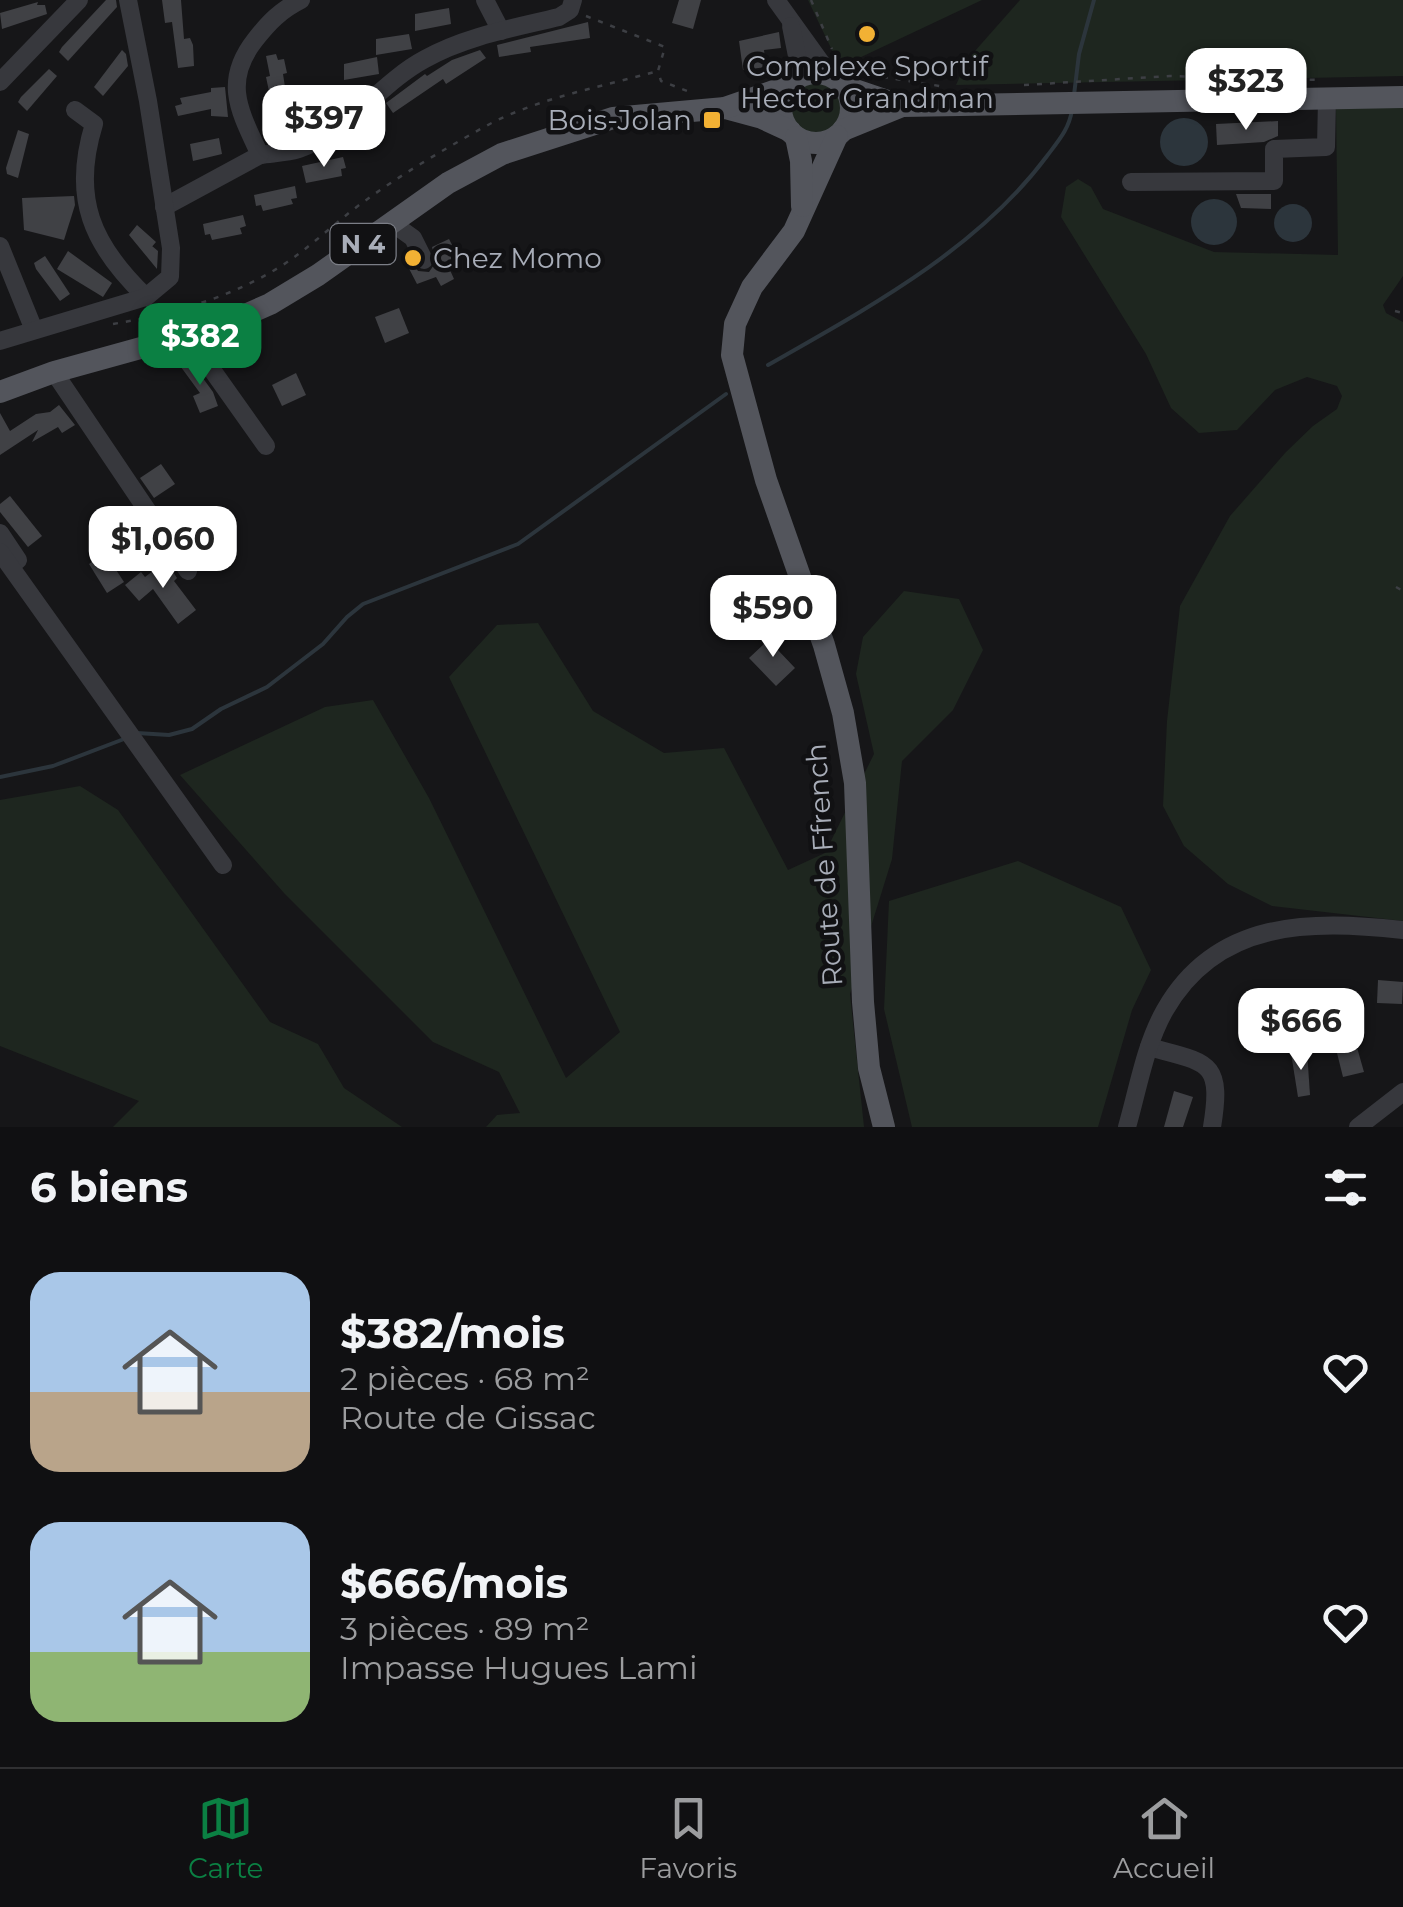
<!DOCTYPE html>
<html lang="fr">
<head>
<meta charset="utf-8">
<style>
  :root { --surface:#101012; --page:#1e1e20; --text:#f1f3f6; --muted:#9c9d9f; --line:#303032; --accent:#0b8043 }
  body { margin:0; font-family:Montserrat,sans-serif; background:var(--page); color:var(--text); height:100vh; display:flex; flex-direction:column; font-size:38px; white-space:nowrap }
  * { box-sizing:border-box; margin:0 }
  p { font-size:32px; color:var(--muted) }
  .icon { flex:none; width:55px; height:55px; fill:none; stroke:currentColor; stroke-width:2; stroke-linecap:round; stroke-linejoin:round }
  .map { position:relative; height:1127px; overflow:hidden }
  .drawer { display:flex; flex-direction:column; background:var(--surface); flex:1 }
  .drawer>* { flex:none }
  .price { position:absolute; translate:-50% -85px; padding:0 22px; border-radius:20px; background:#fff; color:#222; font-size:32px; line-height:65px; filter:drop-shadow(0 2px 5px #0008) }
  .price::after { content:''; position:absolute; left:50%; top:60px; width:30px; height:22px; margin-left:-15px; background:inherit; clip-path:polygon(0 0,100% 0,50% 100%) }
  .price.current { background:var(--accent); color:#fff }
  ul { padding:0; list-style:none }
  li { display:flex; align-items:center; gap:30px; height:250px; padding:0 30px }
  li span { display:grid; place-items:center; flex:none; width:280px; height:200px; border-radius:30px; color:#555 }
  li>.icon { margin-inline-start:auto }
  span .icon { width:120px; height:120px; fill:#fffc; stroke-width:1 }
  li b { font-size:42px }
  h2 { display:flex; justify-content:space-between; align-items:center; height:120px; padding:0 30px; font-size:42px }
  .dock { display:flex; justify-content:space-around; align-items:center; height:140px; border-top:2px solid var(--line); background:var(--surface); font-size:28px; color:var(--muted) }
  .dock a { display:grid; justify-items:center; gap:5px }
  .dock .current { color:var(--accent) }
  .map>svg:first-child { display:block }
  .green { fill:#1e261f }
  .water { fill:#2c353c }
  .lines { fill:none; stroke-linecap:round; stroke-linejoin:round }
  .stream { stroke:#2c353c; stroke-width:4 }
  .building { fill:#404145 }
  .path { stroke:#3d3f44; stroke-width:2.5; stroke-dasharray:5 8; stroke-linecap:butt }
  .minor { stroke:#37383d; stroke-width:18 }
  .major { stroke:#53555c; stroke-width:22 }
  .poi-dot { fill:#f2b134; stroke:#111113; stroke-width:4 }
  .labels { text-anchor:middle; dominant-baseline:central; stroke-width:9; stroke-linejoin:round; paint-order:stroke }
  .shield { fill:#111113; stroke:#7b7e86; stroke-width:2.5 }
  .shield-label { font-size:25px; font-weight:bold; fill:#a8adb8 }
  .poi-label { font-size:28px; fill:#a8adb8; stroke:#111113 }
  .street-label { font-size:28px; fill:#a8adb8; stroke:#111113 }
</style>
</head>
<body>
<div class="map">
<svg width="1403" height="1127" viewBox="0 0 1403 1127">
  <rect width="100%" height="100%" fill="#161618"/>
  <g class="green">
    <polygon points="808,0 982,0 840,67"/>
    <polygon points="1020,0 1403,0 1403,76 956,85 967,60"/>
    <circle cx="815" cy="107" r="28"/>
    <polygon points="1403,103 1403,276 1383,305 1386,313 1403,322 1403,921 1272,906 1228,884 1184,846 1163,806 1167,721 1180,606 1230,516 1286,452 1313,426 1337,409 1342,396 1337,386 1307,377 1275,390 1237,430 1199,433 1171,408 1146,354 1061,217 1066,187 1078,179 1091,187 1103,209 1214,252 1338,255 1336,108"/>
    <polygon points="904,591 959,599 983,650 953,710 902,761 892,859 850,994 864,1127 486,1127 497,1115 520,1113 499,1072 433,1042 284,893 180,775 325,707 373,700 429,798 566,1078 620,1032 449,677 497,625 538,623 593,711 664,753 724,748 788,870 825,853 874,754 856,674 863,637"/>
    <polygon points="80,786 118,810 270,1022 318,1044 344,1088 402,1127 113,1127 139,1101 0,1046 0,800"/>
    <polygon points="1018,861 1121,907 1151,970 1132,1010 1098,1127 912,1127 884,1009 889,901"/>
  </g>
  <g class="water">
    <circle cx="1184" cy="142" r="24"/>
    <circle cx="1214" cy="222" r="23"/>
    <circle cx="1293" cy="223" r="19"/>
  </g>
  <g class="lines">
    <g class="stream">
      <polyline points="1074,95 1079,54 1094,0"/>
      <path d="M768,365C868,308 978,249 1047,156C1059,140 1069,129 1072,110"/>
      <polyline points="137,733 169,735 192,729 221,709 267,687 323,644 347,617 363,604 518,544 726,394"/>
      <polyline points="0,777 53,766 124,739"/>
    </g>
  </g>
  <g class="building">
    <polygon points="106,0 116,0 117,7 68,61 59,52 62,47"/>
    <polygon points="162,0 181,0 184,39 190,38 193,45 194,66 178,68 172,22 165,23"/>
    <polygon points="679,0 701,0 693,29 672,23"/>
    <polygon points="38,2 37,5 45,5 47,14 2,29 0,13"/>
    <polygon points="449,8 451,24 415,31 415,14"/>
    <polygon points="588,22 590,38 530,47 531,52 499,57 497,45"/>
    <polygon points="779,32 781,48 764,50 766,67 743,70 739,41"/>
    <polygon points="409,34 412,49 376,55 376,39"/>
    <polygon points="122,50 126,54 128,66 103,96 94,87"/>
    <polygon points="480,50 486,58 446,84 443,79 393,113 386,103 425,74 427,76 452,60"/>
    <polygon points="276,54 278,60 284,59 287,73 283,74 285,87 270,96 266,77 270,76 266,56"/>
    <polygon points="377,57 379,74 344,80 344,64"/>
    <polygon points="49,69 57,76 27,111 18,102 21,97"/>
    <polygon points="225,87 228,117 211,116 211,109 178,116 175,106 182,104 180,98 211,92 211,88"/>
    <polygon points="314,92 334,93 334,104 328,104 328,113 313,112 313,120 293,119 293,102 313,103"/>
    <polygon points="1278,121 1278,136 1264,142 1217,145 1216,124"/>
    <polygon points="18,130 29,134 18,178 7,174 6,168"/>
    <polygon points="219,138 222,154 193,161 190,144"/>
    <polygon points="343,157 346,168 341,169 342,176 306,183 302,166"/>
    <polygon points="295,186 297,198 291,199 293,204 263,211 261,205 256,206 254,195"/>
    <polygon points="1236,194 1271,194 1271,209 1241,208"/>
    <polygon points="74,196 75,205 64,240 24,230 22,198"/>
    <polygon points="243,215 246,226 240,228 242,234 212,240 210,234 205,235 203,224"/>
    <polygon points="137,225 156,242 150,249 152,246 158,251 157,269 129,235"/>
    <polygon points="449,239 462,264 450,270 454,279 441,286 436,277 417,284 403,257 408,255 418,271 429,272 436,262 432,247"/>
    <polygon points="68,251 112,283 103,297 57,269"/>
    <polygon points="45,256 70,294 60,301 36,269 34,263"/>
    <polygon points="399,308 409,333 385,343 375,317"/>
    <polygon points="189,359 213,392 218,406 200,413 193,396 200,393 178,363"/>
    <polygon points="296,373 306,395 282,406 272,385"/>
    <polygon points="59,405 75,425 62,433 58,427 32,442 38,430 0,455 0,413 10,431 36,414 50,412"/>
    <polygon points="161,464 175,484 154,498 140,478"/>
    <polygon points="10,496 42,536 28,547 0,512 0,504"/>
    <polygon points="105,553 124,582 107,593 89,564"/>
    <polygon points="166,561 177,578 174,581 196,610 178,624 153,589 139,601 125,585 141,572 145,577"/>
    <polygon points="779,630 787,638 776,648 795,668 776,686 749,658"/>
    <polygon points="1378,980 1403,982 1402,1004 1377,1003"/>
    <polygon points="1356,1044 1364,1072 1343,1077 1336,1049"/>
    <polygon points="1307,1051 1310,1095 1298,1097 1291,1053"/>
    <polygon points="1174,1091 1193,1097 1183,1127 1164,1127"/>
  </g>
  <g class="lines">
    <g class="path">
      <polyline points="811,0 832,49"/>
      <polyline points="586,16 665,47 658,71 661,81 690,92"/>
      <polyline points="836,56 863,73"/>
      <polyline points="870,75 946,87"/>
      <polyline points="1024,85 1170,76 1321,80"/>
      <polyline points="1395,311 1403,313"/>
      <path d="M113,324C171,314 227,299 278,268C309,249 333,224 362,203C400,175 443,150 484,127C537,98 601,87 658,71"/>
      <polyline points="1396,587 1403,591"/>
    </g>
    <g class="minor">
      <polyline points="485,0 501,31"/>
      <polyline points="776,0 830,75"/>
      <polyline points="791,26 797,56 796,78"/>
      <polyline points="0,82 79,0"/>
      <path d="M75,110L94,124C71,198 92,245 146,297"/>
      <path d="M260,155C273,153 287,153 299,149C348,132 380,83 425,59C466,36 514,28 559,17L570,10L573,0"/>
      <polyline points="1131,182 1274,181 1274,149 1326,147 1327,99"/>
      <path d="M164,207L260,155C240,112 222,82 255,40C269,22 281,10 301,0"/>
      <polyline points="392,223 413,238 424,260"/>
      <polyline points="0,246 34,330"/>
      <polyline points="188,336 266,446"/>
      <polyline points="0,341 146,297 170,277 171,248 148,101 128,0"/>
      <polyline points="54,372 188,571"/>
      <polyline points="0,533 18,560"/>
      <polyline points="0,552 223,865"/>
      <path d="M1149,1047C1208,1063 1223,1060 1212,1127"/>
      <path d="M1127,1127C1138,1089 1145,1045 1165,1010C1217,919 1311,920 1403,930"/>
      <polyline points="1358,1127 1403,1092"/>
    </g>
    <g class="major">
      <circle cx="816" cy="108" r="35"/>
      <polyline points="843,86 902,106 1403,97"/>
      <polyline points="725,108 762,118 790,131"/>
      <polyline points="843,130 902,106"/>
      <polyline points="837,136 794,231 752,287 735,324 732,355 766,480 824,645 843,713 855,783 863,1002 869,1068 884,1127"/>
      <polyline points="796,137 801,161 802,206"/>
      <polyline points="0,392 54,372 220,326 270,304 318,275 448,183 502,154 613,118 725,108 788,86"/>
    </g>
  </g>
  <g class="poi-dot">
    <circle cx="867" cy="34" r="10"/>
    <rect x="702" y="110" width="20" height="20" rx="5"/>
    <circle cx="413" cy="258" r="10"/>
  </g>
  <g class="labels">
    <rect class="shield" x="330.5" y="224" width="65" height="40" rx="8"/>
    <g class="shield-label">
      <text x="363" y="244">N 4</text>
    </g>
    <g class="poi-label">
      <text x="867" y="66">Complexe Sportif<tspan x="867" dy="32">Hector Grandman</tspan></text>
      <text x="692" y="120" text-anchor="end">Bois-Jolan</text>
      <text x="433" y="258" text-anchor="start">Chez Momo</text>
    </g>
    <g class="street-label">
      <text transform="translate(824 865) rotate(-94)">Route de Ffrench</text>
    </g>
  </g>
</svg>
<b class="price" style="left:1246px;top:133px">$323</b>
<b class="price" style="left:324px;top:170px">$397</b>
<b class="price current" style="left:200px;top:388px">$382</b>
<b class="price" style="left:163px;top:591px">$1,060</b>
<b class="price" style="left:773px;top:660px">$590</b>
<b class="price" style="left:1301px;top:1073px">$666</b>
</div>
<section class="drawer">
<h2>6 biens<svg class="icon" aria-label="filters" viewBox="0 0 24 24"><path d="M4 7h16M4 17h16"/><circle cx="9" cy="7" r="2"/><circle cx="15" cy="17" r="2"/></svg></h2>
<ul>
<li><span style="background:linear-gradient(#a9c7e8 60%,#b9a48a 0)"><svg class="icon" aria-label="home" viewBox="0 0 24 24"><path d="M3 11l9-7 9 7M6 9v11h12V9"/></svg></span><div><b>$382/mois</b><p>2 pièces · 68 m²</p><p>Route de Gissac</p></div><svg class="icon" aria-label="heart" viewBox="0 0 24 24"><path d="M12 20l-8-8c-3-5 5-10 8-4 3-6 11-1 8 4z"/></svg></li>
<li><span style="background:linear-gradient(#a9c7e8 65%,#8fb573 0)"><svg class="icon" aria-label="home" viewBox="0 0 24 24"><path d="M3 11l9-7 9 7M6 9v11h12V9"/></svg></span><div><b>$666/mois</b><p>3 pièces · 89 m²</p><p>Impasse Hugues Lami</p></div><svg class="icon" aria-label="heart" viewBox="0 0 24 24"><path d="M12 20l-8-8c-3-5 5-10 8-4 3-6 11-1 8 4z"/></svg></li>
</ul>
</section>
<nav class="dock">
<a class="current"><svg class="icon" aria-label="map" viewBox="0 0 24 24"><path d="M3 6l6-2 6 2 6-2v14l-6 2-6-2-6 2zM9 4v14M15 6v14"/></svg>Carte</a>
<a><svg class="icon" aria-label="saved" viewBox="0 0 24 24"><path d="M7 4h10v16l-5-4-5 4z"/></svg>Favoris</a>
<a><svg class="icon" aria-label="home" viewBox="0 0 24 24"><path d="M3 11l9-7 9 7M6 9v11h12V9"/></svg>Accueil</a>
</nav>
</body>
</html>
